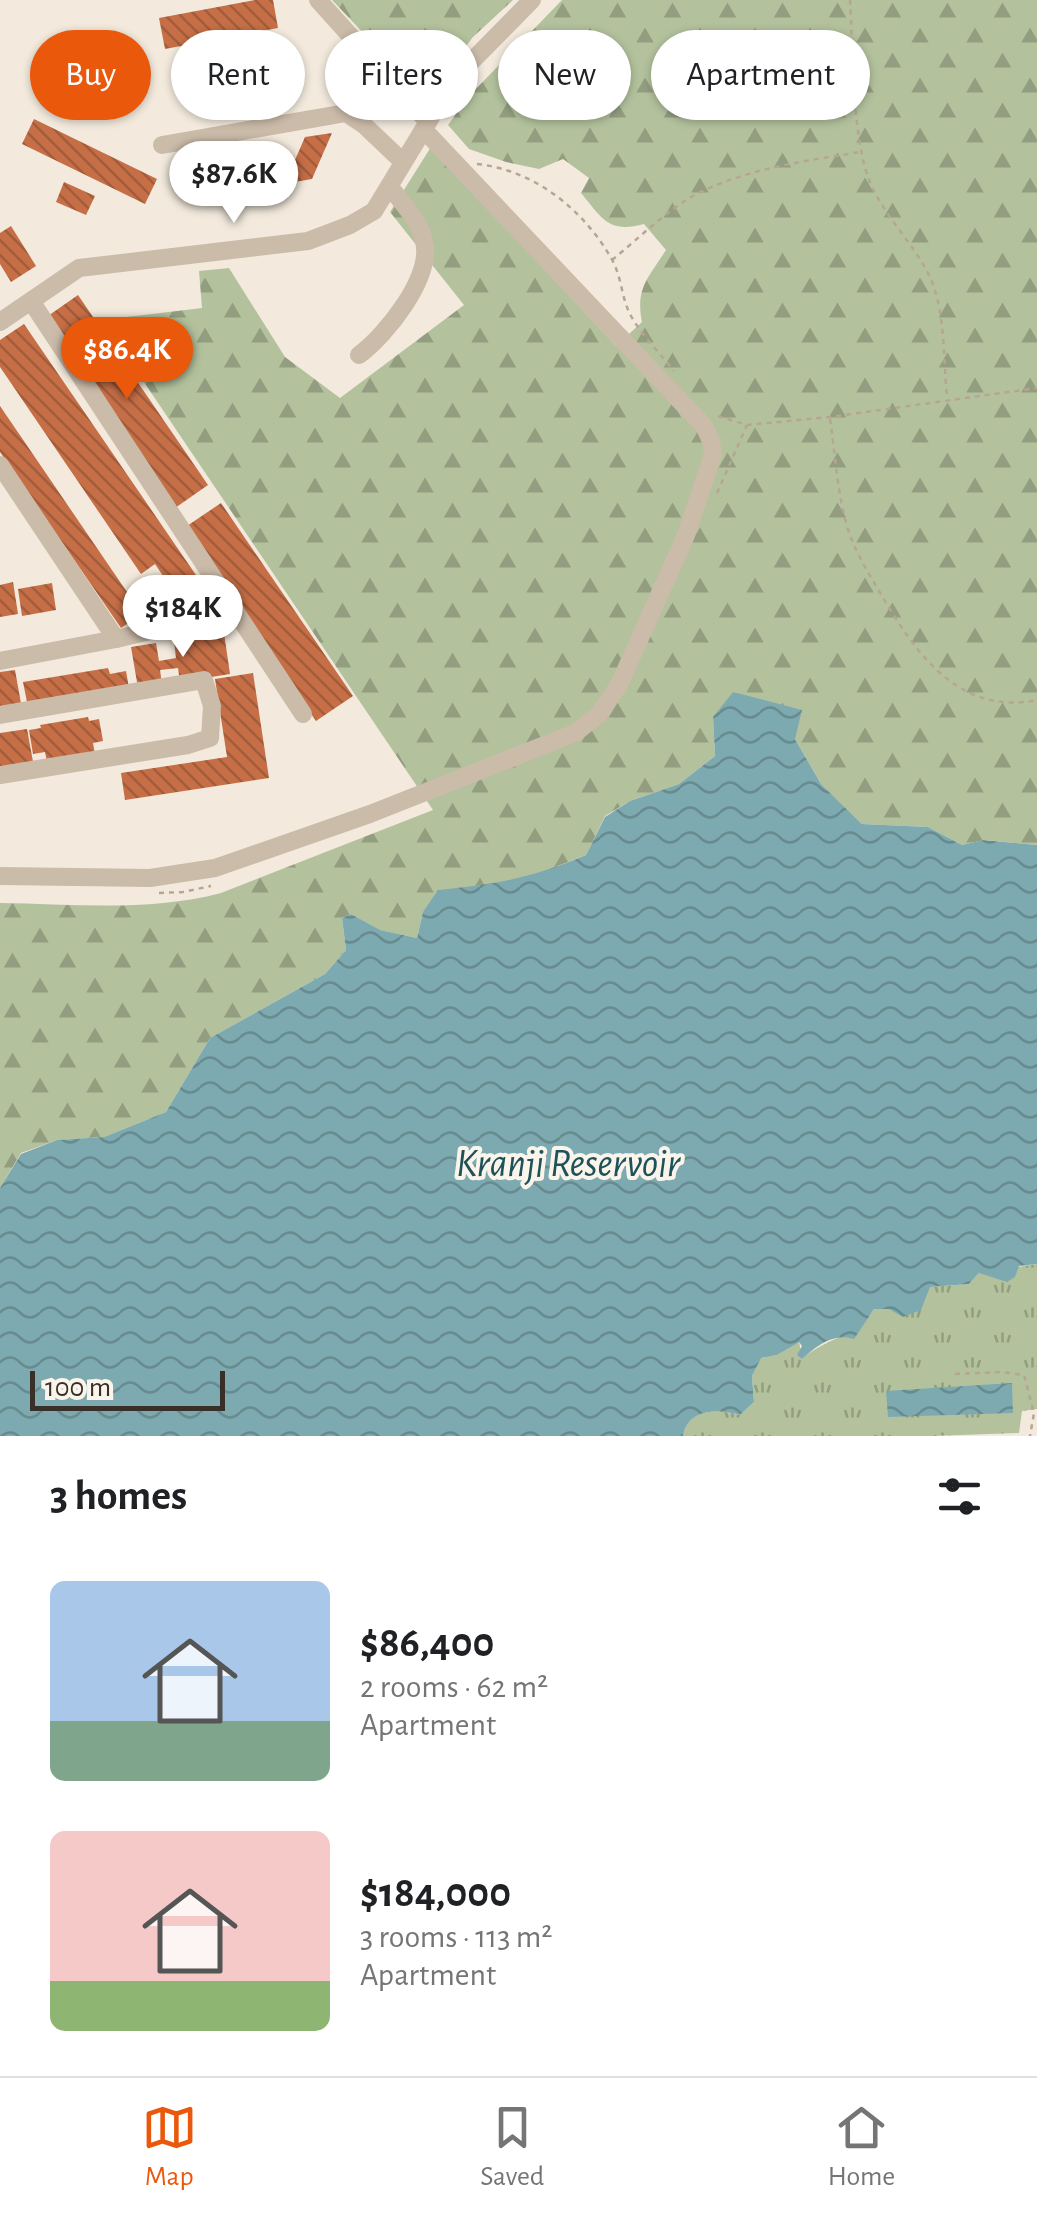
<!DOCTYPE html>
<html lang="en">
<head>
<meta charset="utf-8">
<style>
  :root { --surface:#fff; --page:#f6f6f6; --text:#202124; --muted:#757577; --line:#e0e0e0; --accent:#ea580c }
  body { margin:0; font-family:"Alegreya Sans",sans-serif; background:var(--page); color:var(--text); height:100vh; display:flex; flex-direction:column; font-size:38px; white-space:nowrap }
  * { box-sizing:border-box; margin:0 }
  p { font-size:32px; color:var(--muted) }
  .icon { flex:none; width:55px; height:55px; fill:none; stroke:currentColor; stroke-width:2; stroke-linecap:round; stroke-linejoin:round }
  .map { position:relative; height:1436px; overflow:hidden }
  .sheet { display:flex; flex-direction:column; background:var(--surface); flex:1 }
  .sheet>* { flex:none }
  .guide { position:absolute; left:30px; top:30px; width:978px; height:90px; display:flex; gap:20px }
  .scale { position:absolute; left:30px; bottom:25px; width:195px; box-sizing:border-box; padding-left:10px; border:5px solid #382f29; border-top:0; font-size:28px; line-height:35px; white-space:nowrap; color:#382f29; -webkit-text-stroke:8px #faf4ea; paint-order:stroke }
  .price { position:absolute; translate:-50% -85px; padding:0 22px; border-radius:35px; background:#fff; color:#222; font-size:32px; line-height:65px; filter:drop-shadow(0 2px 5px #0008) }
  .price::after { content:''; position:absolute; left:50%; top:60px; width:30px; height:22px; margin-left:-15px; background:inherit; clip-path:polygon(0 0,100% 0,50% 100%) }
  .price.on { background:var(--accent); color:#fff }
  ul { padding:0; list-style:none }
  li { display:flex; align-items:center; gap:30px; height:250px; padding:0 50px }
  li span { display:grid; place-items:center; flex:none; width:280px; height:200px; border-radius:15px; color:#555 }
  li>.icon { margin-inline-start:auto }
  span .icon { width:120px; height:120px; fill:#fffc; stroke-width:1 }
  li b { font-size:42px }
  h2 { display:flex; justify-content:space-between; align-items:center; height:120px; padding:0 50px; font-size:42px }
  .pill { padding:0 35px; border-radius:45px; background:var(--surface); box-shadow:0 2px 8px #0004; font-size:35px; line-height:90px }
  .pill.on { background:var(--accent); color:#fff }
  .dock { display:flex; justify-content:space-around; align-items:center; height:140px; border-top:2px solid var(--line); background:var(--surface); font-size:28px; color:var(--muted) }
  .dock a { display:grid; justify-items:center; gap:5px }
  .dock .on { color:var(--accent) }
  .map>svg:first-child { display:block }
  .grass { fill:url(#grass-tufts) }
  .forest { fill:url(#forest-firs) }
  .water { fill:url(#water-waves) }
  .building { fill:url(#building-back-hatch) }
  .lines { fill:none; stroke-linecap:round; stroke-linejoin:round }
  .path { stroke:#b7a593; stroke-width:2.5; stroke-dasharray:5 5; stroke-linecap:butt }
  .minor { stroke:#cbbba9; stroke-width:18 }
  .labels { text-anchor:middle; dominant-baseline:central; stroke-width:8; stroke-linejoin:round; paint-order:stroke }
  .water-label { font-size:40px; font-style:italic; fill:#1e525a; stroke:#faf4ea }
</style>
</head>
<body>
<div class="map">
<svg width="1037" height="1436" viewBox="0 0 1037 1436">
  <defs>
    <pattern id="grass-tufts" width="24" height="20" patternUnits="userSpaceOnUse" patternTransform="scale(2.5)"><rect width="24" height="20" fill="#b3c29d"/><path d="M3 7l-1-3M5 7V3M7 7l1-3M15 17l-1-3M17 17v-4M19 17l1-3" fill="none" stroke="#939e80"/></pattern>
    <pattern id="forest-firs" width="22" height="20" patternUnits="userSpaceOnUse" patternTransform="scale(2.5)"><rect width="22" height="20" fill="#b3c29d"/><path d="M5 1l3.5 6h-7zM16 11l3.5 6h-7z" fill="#939e80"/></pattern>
    <pattern id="water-waves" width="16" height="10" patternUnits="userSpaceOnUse" patternTransform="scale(2.5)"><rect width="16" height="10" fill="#7caab0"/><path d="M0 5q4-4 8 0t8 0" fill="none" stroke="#678b8f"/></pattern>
    <pattern id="building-back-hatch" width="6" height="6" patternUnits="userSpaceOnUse" patternTransform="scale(2.5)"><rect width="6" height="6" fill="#c66f47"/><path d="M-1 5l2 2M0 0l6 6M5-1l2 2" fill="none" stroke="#a25c3b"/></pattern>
  </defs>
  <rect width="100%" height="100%" fill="#f3eadd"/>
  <path class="grass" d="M1037,1264V1409L1022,1411L1019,1433L932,1436H683C688,1408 717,1409 740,1415L754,1402L752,1376L760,1358L777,1355L799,1341L802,1359C825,1338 857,1337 874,1309H889L930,1287L969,1284L979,1273Z"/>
  <g class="forest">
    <polygon points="332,0 513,0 473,37 426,99"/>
    <path d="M562,0H1037V845L984,840L962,845L928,827L862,824L821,784L795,739L713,717L715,756L679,784L630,801L605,816L586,855C533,877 477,891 423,912L417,938L379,930L351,914L342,918L346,950L325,974L210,1038L166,1112L104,1137L57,1140L21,1153L0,1188V903C74,904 149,912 221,893L433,810L102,320L202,308L199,271L229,268L285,357L340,398L464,305L390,212L431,147L616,346L642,322C635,288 649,277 666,250L644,224C608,234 602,218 581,193L589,178L563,159L539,169L506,162L469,149L448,125L469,96Z"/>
  </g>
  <g class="water">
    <path d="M733,692L802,710L795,739L821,784L862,824L928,827L962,845L983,840L1037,845V1264L1019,1266L1015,1277L1007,1282L979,1273L969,1284L930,1287L921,1310L903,1317L889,1309H874L854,1339C834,1332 816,1346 802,1359L797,1355L802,1346L799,1342L777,1355L761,1358L752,1376L754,1402L740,1415C718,1409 688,1408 683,1436H0V1188L21,1154L57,1140L104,1137L166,1112L210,1038L325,974L346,950L342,918L351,914L380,930L417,938L423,912L438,890C498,884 531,878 586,855L605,817L630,801L679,784L715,756L713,717Z"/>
    <polygon points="1012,1383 1013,1413 888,1417 886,1391"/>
  </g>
  <g class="building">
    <polygon points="255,0 273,0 278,28 165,49 159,18"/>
    <polygon points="34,119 157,179 145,204 22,144"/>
    <polygon points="332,133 312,179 272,186 268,165 295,160 305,137"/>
    <polygon points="263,146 266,167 228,174 218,199 194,202 213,155"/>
    <polygon points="64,182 95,196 86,215 56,202"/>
    <polygon points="11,226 36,266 11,282 0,264 0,233"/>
    <polygon points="78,295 208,485 175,508 45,318"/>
    <polygon points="24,324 211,597 188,613 155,564 141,574 0,367 0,340"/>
    <polygon points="0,406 142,614 121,628 0,452"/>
    <polygon points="221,503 353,696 316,721 184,528"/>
    <polygon points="13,582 18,614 0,617 0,585"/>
    <polygon points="52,583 56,610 22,616 18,589"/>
    <polygon points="224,633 230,674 180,682 178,668 160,670 162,684 138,688 131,647 156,643 159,661 176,658 174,641"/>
    <polygon points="108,668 110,674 126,671 129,688 28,707 23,682"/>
    <polygon points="15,670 22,709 0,713 0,672"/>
    <polygon points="253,673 269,778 125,800 121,773 227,757 215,679"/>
    <polygon points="88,717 89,721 99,719 103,741 93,743 95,754 47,762 45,752 33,754 29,730 41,728 40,725"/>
    <polygon points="27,729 34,767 0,773 0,733"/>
  </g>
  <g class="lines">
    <g class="path">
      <path d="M850,0C853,49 852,132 868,177C881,213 912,241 929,275C946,311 943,359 947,397"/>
      <path d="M477,164C534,170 583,209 611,258C622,276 621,298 631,316C642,336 660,353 674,371"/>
      <path d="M612,260C638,239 665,212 693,196C743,169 805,161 860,152"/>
      <polyline points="718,416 747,425 830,417 1037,388"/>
      <path d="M830,419C835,452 837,487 845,519C852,547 867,571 882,596C916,654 960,716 1037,700"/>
      <polyline points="717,493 747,425"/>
      <polyline points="159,893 183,892 211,886"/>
      <polyline points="955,1374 1002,1372 1024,1375 1034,1413 1030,1436"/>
    </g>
    <g class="minor">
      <polyline points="318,0 428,122"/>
      <polyline points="162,145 346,113 364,125 403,162"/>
      <polyline points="31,301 303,714"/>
      <polyline points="0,322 79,268 308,241 350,225 374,211 448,89 463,70 532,0"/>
      <path d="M359,355C386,335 433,277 424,241C420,221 402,203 390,187"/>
      <polyline points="0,465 116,639"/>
      <polyline points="0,661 116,639 234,611"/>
      <polyline points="0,715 204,680 212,706 210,738 188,745 0,775"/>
      <polyline points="0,876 150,878 215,868 370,814 575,733 599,714 619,685 686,535 713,454 711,441 704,426 425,131"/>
    </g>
  </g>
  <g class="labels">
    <g class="water-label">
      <text x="568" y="1164">Kranji Reservoir</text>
    </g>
  </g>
</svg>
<div class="scale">100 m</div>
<b class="price" style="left:234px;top:226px">$87.6K</b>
<b class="price on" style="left:127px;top:402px">$86.4K</b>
<b class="price" style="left:183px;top:660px">$184K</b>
<div class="guide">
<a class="pill on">Buy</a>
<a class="pill">Rent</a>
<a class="pill">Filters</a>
<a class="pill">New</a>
<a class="pill">Apartment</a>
</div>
</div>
<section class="sheet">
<h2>3 homes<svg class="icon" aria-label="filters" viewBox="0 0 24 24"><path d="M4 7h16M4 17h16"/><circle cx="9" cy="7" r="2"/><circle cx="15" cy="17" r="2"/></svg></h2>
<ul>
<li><span style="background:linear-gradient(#a9c7e8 70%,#7fa58c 0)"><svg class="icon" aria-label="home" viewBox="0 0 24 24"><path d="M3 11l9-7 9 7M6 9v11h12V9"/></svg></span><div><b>$86,400</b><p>2 rooms · 62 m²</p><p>Apartment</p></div></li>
<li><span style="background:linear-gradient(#f6c9c9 75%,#8fb573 0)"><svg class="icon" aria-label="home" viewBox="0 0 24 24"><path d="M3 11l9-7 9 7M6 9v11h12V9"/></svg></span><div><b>$184,000</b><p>3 rooms · 113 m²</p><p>Apartment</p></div></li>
</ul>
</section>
<nav class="dock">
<a class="on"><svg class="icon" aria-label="map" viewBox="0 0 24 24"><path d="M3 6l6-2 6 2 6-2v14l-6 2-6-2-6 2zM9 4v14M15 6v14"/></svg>Map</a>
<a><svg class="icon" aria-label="saved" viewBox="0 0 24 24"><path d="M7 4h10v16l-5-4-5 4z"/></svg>Saved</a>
<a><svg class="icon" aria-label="home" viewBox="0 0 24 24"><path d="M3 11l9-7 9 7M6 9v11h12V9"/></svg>Home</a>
</nav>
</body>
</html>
